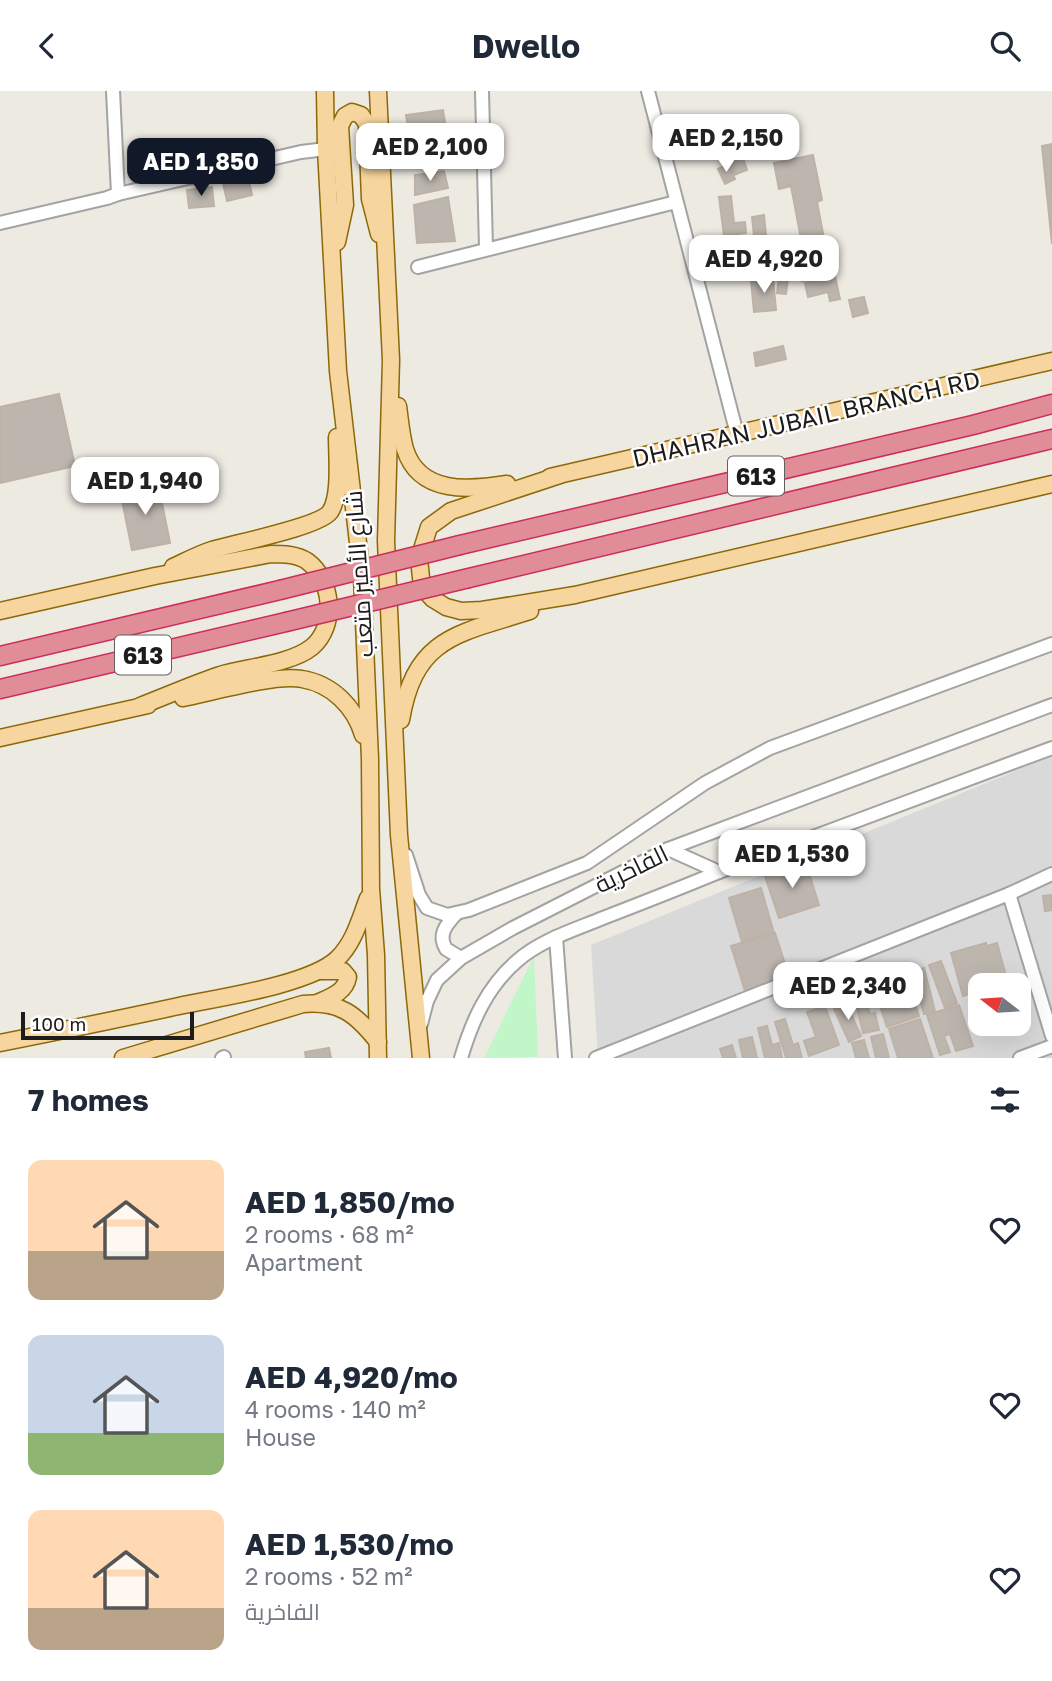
<!DOCTYPE html>
<html lang="en">
<head>
<meta charset="utf-8">
<style>
  :root { --surface:#fff; --page:#f2f2f3; --text:#1f2937; --muted:#747a83; --accent:#111827 }
  body { margin:0; font-family:"Golos Text",Cairo,sans-serif; background:var(--page); color:var(--text); height:100vh; display:flex; flex-direction:column; font-size:26px; white-space:nowrap }
  * { box-sizing:border-box; margin:0 }
  p { font-size:23px; color:var(--muted) }
  .icon { flex:none; width:38px; height:38px; fill:none; stroke:currentColor; stroke-width:2; stroke-linecap:round; stroke-linejoin:round }
  .map { position:relative; height:967px; overflow:hidden }
  .drawer { display:flex; flex-direction:column; background:var(--surface); flex:1 }
  .drawer>* { flex:none }
  .needle { width:46px; rotate:287deg }
  .buttons { position:absolute; left:968px; top:882px; display:grid; gap:14px }
  .buttons a { display:grid; place-items:center; width:63px; height:63px; border-radius:14px; background:var(--surface); box-shadow:0 7px 28px #0002; font-size:35px }
  .scale { position:absolute; left:21px; bottom:18px; width:173px; box-sizing:border-box; padding-left:7px; border:4px solid #1c1c1c; border-top:0; font-size:19px; line-height:24px; white-space:nowrap; color:#1c1c1c; -webkit-text-stroke:5px #fff; paint-order:stroke }
  .price { position:absolute; translate:-50% -60px; padding:0 16px; border-radius:14px; background:#fff; color:#222; font-size:23px; line-height:46px; filter:drop-shadow(0 2px 4px #0008) }
  .price::after { content:''; position:absolute; left:50%; top:42px; width:21px; height:16px; margin-left:-10px; background:inherit; clip-path:polygon(0 0,100% 0,50% 100%) }
  .price.active { background:var(--accent); color:#fff }
  ul { padding:0; list-style:none }
  li { display:flex; align-items:center; gap:21px; height:175px; padding:0 28px }
  li span { display:grid; place-items:center; flex:none; width:196px; height:140px; border-radius:14px; color:#555 }
  li>.icon { margin-inline-start:auto }
  span .icon { width:84px; height:84px; fill:#fffc; stroke-width:1 }
  li b { font-size:30px }
  h2 { display:flex; justify-content:space-between; align-items:center; height:84px; padding:0 28px; font-size:30px }
  header { display:flex; justify-content:space-between; align-items:center; height:91px; padding:0 28px; background:var(--surface); font-size:32px; font-weight:700 }
  .map>svg:first-child { display:block }
  .residential { fill:#dad9d9; fill-rule:evenodd }
  .park { fill:#c0f6c8 }
  .building { fill:#bdb6af; stroke:#beb1a6; stroke-width:2 }
  .lines { fill:none; stroke-linecap:round; stroke-linejoin:round }
  .minor-casing { stroke:#a3a3a3; stroke-width:16 }
  .major-casing { stroke:#8c6808; stroke-width:19 }
  .highway-casing { stroke:#cd2d5b; stroke-width:21 }
  .minor { stroke:#fff; stroke-width:12 }
  .major { stroke:#f6d59e; stroke-width:16 }
  .highway { stroke:#e18d98; stroke-width:18 }
  .highway-bridge-casing { stroke:#cd2d5b; stroke-width:21; stroke-linecap:butt }
  .highway-bridge { stroke:#e18d98; stroke-width:18 }
  .labels { text-anchor:middle; dominant-baseline:central; stroke-width:5; stroke-linejoin:round; paint-order:stroke }
  .shield { fill:#fff; stroke:#606060; stroke-width:2 }
  .shield-label { font-size:23px; font-weight:bold; fill:#1c1c1c }
  .street-label { font-size:24px; fill:#1c1c1c; stroke:#fff }
</style>
</head>
<body>
<header><svg class="icon" aria-label="back" viewBox="0 0 24 24"><path d="M15 5l-7 7 7 7"/></svg>Dwello<svg class="icon" aria-label="search" viewBox="0 0 24 24"><circle cx="10" cy="10" r="6"/><path d="M15 15l6 6"/></svg></header>
<div class="map">
<svg width="1052" height="967" viewBox="0 0 1052 967">
  <rect width="100%" height="100%" fill="#edeae2"/>
  <path class="residential" d="M1052,665V967H598L591,854ZM980,894H1018V933H980Z"/>
  <polygon class="park" points="534,865 538,966 484,967"/>
  <g class="building">
    <polygon points="443,19 451,71 415,77 406,24"/>
    <polygon points="771,45 774,64 747,68 743,49"/>
    <polygon points="737,50 747,79 734,84 724,55"/>
    <polygon points="1052,53 1052,153 1042,55"/>
    <polygon points="813,64 822,109 817,111 831,184 802,190 799,175 806,174 791,95 779,98 774,72"/>
    <polygon points="727,73 735,88 725,93 718,78"/>
    <polygon points="444,80 448,97 415,104 415,84"/>
    <polygon points="248,86 252,104 227,110 223,92"/>
    <polygon points="212,96 214,115 189,117 187,99"/>
    <polygon points="731,105 734,132 745,131 746,142 724,145 719,106"/>
    <polygon points="448,106 455,150 417,152 414,114"/>
    <polygon points="764,124 766,144 754,145 752,126"/>
    <polygon points="740,145 748,168 735,172 727,150"/>
    <polygon points="835,185 840,208 830,210 828,201 808,206 805,192"/>
    <polygon points="779,186 788,187 786,203 777,202"/>
    <polygon points="773,187 776,219 754,221 751,189"/>
    <polygon points="864,206 868,222 853,226 849,209"/>
    <polygon points="783,255 786,268 756,275 754,262"/>
    <polygon points="59,303 75,375 0,392 0,316"/>
    <polygon points="158,392 170,452 132,459 120,399"/>
    <polygon points="806,773 819,814 779,827 764,782 778,777 779,781"/>
    <polygon points="761,797 774,842 742,851 729,807"/>
    <polygon points="1052,804 1052,819 1045,820 1043,805"/>
    <polygon points="775,842 788,882 775,886 777,890 745,900 731,855"/>
    <polygon points="986,852 987,855 997,852 1008,892 980,894 980,900 963,905 951,862"/>
    <polygon points="941,870 957,912 945,917 929,874"/>
    <polygon points="924,877 935,920 924,923 913,881"/>
    <polygon points="902,888 908,907 913,906 919,925 887,936 875,899"/>
    <polygon points="865,905 870,923 875,922 879,939 863,942 855,908"/>
    <polygon points="846,912 861,945 849,951 834,918"/>
    <polygon points="959,914 973,955 956,960 950,943 944,945 950,961 940,964 927,924"/>
    <polygon points="825,915 839,954 809,965 804,950 816,946 807,921"/>
    <polygon points="785,928 793,954 798,952 802,967 786,967 775,931"/>
    <polygon points="920,928 933,967 898,967 889,938"/>
    <polygon points="767,935 772,954 779,952 782,967 765,967 758,937"/>
    <polygon points="883,943 889,967 876,967 871,946"/>
    <polygon points="752,946 757,967 743,967 739,949"/>
    <polygon points="864,949 869,967 856,967 852,952"/>
    <polygon points="732,954 736,967 723,967 720,958"/>
    <polygon points="329,957 331,967 306,967 305,961"/>
  </g>
  <g class="lines">
    <g class="minor-casing">
      <g id="minor">
        <polyline points="113,0 118,103 301,61 326,58"/>
        <polyline points="482,0 486,157"/>
        <polyline points="648,0 737,343"/>
        <polyline points="0,132 107,107 118,103"/>
        <polyline points="418,176 676,111"/>
        <polyline points="668,758 719,781 1052,657"/>
        <polyline points="406,764 419,804 427,817 447,824 469,819 587,772 705,692 770,657 1052,553"/>
        <polyline points="1009,803 1052,945"/>
        <path d="M457,822C447,833 437,843 446,858L461,867"/>
        <polyline points="556,846 565,967"/>
        <polyline points="421,933 427,910 437,889 461,867 513,837 668,758 1052,614"/>
        <polyline points="222,967 224,966"/>
        <path d="M461,967C472,930 487,896 517,870C541,849 574,839 603,827C642,812 680,797 719,781"/>
        <polyline points="596,967 1009,803 1052,783"/>
        <polyline points="1020,967 1052,955"/>
      </g>
    </g>
    <g class="major-casing">
      <g id="major">
        <polyline points="325,0 326,58 338,280 362,486 370,668 371,798 376,864 378,967"/>
        <polyline points="378,0 391,269 386,450 388,495 399,744 421,967"/>
        <polyline points="337,151 345,114 340,35 345,25 352,21 361,24 367,33 370,108 379,143"/>
        <path d="M398,315C400,329 401,344 405,358C419,404 470,399 507,393"/>
        <polyline points="560,384 451,420 429,436 419,468 422,496 433,508 446,516 461,520 482,519 575,504 1052,393"/>
        <polyline points="550,386 1052,270"/>
        <path d="M173,476C186,470 199,463 212,459C235,452 319,436 330,421C341,405 337,365 337,346"/>
        <path d="M0,520L155,485L271,463C283,463 296,463 307,470C333,489 337,535 312,556C291,573 247,576 220,584C193,593 166,605 140,615"/>
        <path d="M183,607C212,601 276,583 302,588C332,593 355,616 363,644"/>
        <path d="M401,629C415,545 459,543 530,520"/>
        <polyline points="0,647 148,614"/>
        <path d="M317,912C330,906 345,902 348,886L343,880H320"/>
        <path d="M0,952C60,940 119,928 179,915C217,907 309,894 337,868C354,852 360,828 368,807"/>
        <path d="M123,967L303,913C340,910 356,923 378,951"/>
      </g>
    </g>
    <g class="highway-casing">
      <g id="highway">
        <polyline points="460,454 973,334 1052,313"/>
        <polyline points="469,487 1052,348"/>
        <polyline points="0,565 280,499"/>
        <polyline points="0,598 286,531"/>
      </g>
    </g>
    <use href="#minor" class="minor"/>
    <use href="#major" class="major"/>
    <use href="#highway" class="highway"/>
    <g class="highway-bridge-casing">
      <g id="highway-bridge">
        <polyline points="280,499 460,454"/>
        <polyline points="286,531 469,487"/>
      </g>
    </g>
    <use href="#highway-bridge" class="highway-bridge"/>
  </g>
  <g class="labels">
    <g class="shield">
      <rect x="728" y="365.5" width="56" height="39" rx="5"/>
      <rect x="115" y="544.5" width="56" height="39" rx="5"/>
    </g>
    <g class="shield-label">
      <text x="756" y="385">613</text>
      <text x="143" y="564">613</text>
    </g>
    <g class="street-label">
      <text transform="translate(806 327) rotate(-13)">DHAHRAN JUBAIL BRANCH RD</text>
      <text transform="translate(358 483) rotate(-94)">شارع الأمير متعب</text>
      <text transform="translate(631 777) rotate(-26)">الفاخرية</text>
    </g>
  </g>
</svg>
<div class="buttons">
<a><svg class="needle" viewBox="-14 -14 28 28"><path d="M0-13l5 13h-10z" fill="#e53935"/><path d="M0 13l5-13h-10z" fill="#747a83"/></svg></a>
</div>
<div class="scale">100 m</div>
<b class="price" style="left:726px;top:83px">AED 2,150</b>
<b class="price" style="left:430px;top:92px">AED 2,100</b>
<b class="price active" style="left:201px;top:107px">AED 1,850</b>
<b class="price" style="left:764px;top:204px">AED 4,920</b>
<b class="price" style="left:145px;top:426px">AED 1,940</b>
<b class="price" style="left:792px;top:799px">AED 1,530</b>
<b class="price" style="left:848px;top:931px">AED 2,340</b>
</div>
<section class="drawer">
<h2>7 homes<svg class="icon" aria-label="filters" viewBox="0 0 24 24"><path d="M4 7h16M4 17h16"/><circle cx="9" cy="7" r="2"/><circle cx="15" cy="17" r="2"/></svg></h2>
<ul>
<li><span style="background:linear-gradient(#ffd9b3 65%,#b9a48a 0)"><svg class="icon" aria-label="home" viewBox="0 0 24 24"><path d="M3 11l9-7 9 7M6 9v11h12V9"/></svg></span><div><b>AED 1,850/mo</b><p>2 rooms · 68 m²</p><p>Apartment</p></div><svg class="icon" aria-label="heart" viewBox="0 0 24 24"><path d="M12 20l-8-8c-3-5 5-10 8-4 3-6 11-1 8 4z"/></svg></li>
<li><span style="background:linear-gradient(#c9d6e8 70%,#8fb573 0)"><svg class="icon" aria-label="home" viewBox="0 0 24 24"><path d="M3 11l9-7 9 7M6 9v11h12V9"/></svg></span><div><b>AED 4,920/mo</b><p>4 rooms · 140 m²</p><p>House</p></div><svg class="icon" aria-label="heart" viewBox="0 0 24 24"><path d="M12 20l-8-8c-3-5 5-10 8-4 3-6 11-1 8 4z"/></svg></li>
<li><span style="background:linear-gradient(#ffd9b3 70%,#b9a48a 0)"><svg class="icon" aria-label="home" viewBox="0 0 24 24"><path d="M3 11l9-7 9 7M6 9v11h12V9"/></svg></span><div><b>AED 1,530/mo</b><p>2 rooms · 52 m²</p><p>الفاخرية</p></div><svg class="icon" aria-label="heart" viewBox="0 0 24 24"><path d="M12 20l-8-8c-3-5 5-10 8-4 3-6 11-1 8 4z"/></svg></li>
</ul>
</section>
</body>
</html>
